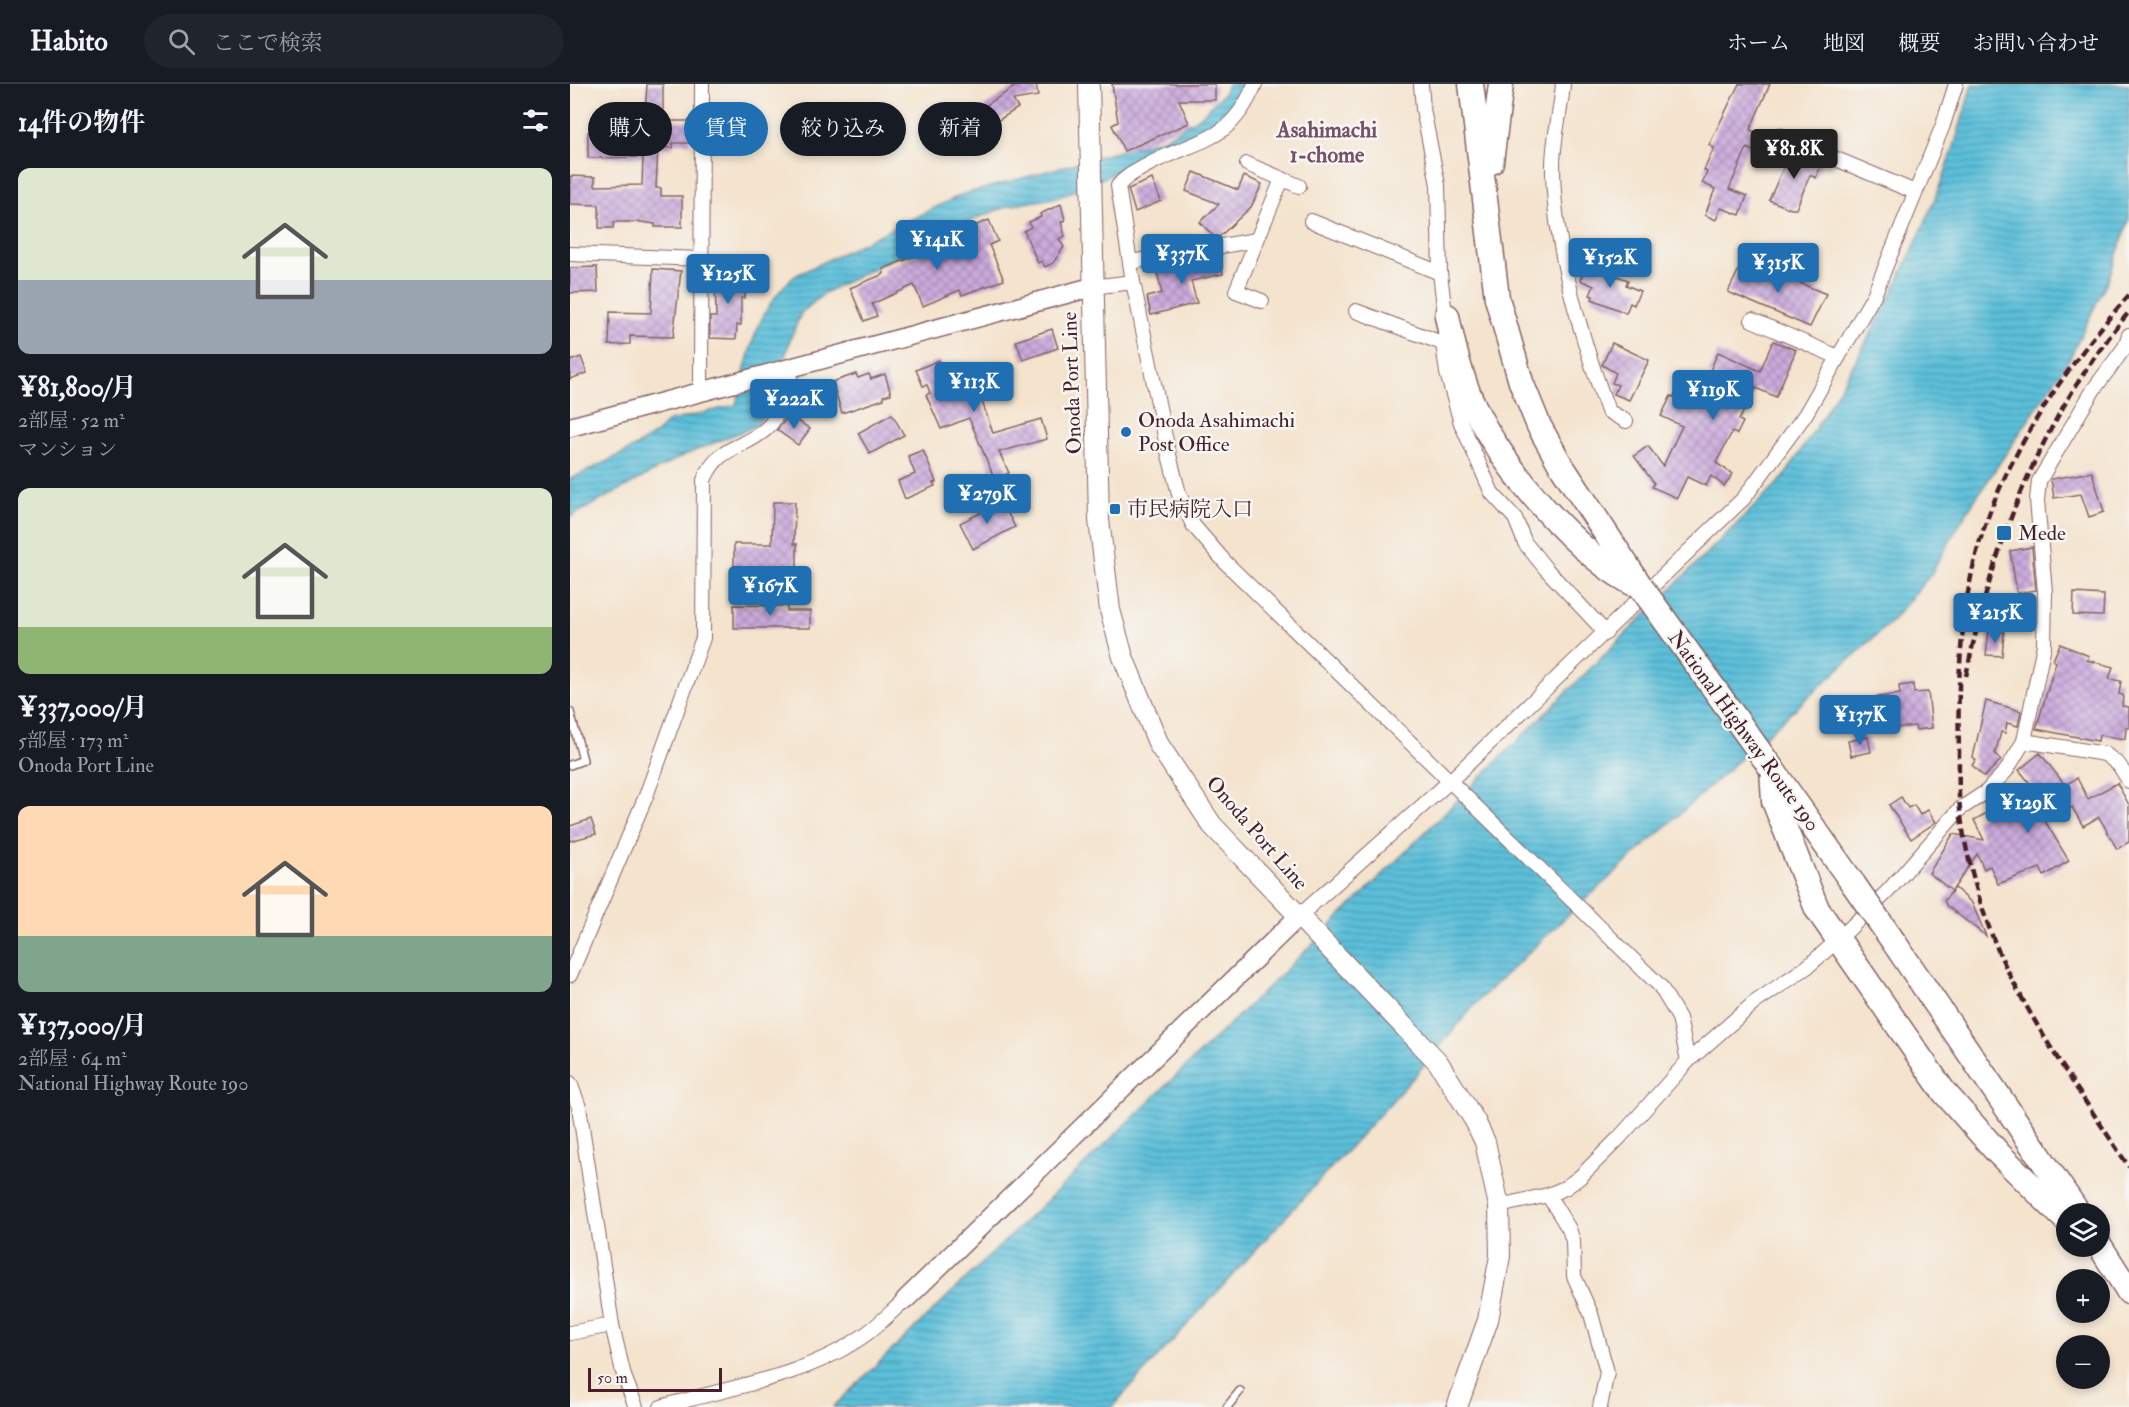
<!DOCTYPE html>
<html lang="ja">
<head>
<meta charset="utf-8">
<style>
  :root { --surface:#171b24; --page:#20242c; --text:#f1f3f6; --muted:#9ea1a6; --line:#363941; --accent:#1f6fb2 }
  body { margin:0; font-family:"IM FELL Double Pica","Noto Serif JP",serif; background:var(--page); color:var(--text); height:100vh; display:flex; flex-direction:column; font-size:22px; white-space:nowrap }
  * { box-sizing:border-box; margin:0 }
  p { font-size:20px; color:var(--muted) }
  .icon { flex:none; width:33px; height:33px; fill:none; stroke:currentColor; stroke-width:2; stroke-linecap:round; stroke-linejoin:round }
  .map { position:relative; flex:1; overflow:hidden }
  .details { display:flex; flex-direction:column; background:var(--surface); width:570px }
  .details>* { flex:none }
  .banner { position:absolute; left:18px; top:18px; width:570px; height:54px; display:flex; gap:12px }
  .buttons { position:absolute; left:1486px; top:1119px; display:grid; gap:12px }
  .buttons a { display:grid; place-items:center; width:54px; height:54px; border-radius:50%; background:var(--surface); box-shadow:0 3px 9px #0003; font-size:30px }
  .scale { position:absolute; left:18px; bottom:15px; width:134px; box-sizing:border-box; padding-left:6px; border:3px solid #4a1f2b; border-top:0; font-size:16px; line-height:21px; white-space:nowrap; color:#4a1f2b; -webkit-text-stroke:4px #f6f6f2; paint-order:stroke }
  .price { position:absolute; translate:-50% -51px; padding:0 14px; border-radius:6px; background:var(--accent); color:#fff; font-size:20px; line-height:39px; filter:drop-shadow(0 2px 3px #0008) }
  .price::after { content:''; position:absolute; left:50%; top:36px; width:18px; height:14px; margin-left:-9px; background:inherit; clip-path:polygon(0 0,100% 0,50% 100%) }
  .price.current { background:#222; color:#fff }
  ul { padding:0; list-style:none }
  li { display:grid; align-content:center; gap:12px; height:318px; padding:0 18px }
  li span { display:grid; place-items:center; height:186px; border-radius:12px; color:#555 }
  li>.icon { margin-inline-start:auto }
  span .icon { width:108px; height:108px; fill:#fffc; stroke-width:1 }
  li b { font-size:26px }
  h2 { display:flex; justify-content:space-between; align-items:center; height:72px; padding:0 18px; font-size:26px }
  .chip { padding:0 21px; border-radius:27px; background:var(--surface); box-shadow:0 3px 9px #0003; font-size:21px; line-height:54px }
  .chip.current { background:var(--accent); color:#fff }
  header { display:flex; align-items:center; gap:36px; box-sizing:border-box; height:84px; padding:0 30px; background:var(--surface); border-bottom:2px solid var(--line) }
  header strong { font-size:28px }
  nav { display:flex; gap:33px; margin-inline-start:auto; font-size:21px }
  .search { width:420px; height:54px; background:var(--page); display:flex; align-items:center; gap:15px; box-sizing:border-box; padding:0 21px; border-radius:33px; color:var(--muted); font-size:22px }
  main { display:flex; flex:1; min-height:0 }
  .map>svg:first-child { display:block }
  .water { fill:url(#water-rules); stroke:#537082; stroke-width:1.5 }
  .building { fill:url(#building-cross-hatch) }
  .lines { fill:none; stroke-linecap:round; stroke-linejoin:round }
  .service-casing { stroke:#866464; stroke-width:10 }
  .minor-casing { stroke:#866464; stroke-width:16 }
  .tertiary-casing { stroke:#866464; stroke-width:21 }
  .secondary-casing { stroke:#866464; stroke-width:22 }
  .trunk-casing { stroke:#866464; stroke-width:27 }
  .service { stroke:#fff; stroke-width:7 }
  .minor { stroke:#fff; stroke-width:14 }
  .tertiary { stroke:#fff; stroke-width:18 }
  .secondary { stroke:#fff; stroke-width:20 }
  .trunk { stroke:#fff; stroke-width:24 }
  .rail { stroke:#4a1f2b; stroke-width:4.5; stroke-dasharray:9 4.5; stroke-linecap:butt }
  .trunk-bridge-casing { stroke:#866464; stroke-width:27; stroke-linecap:butt }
  .trunk-bridge { stroke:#fff; stroke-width:24 }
  .poi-dot { fill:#1f6fb2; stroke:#f6f6f2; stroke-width:2 }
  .labels { text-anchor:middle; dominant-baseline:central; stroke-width:5; stroke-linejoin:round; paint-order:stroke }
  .street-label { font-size:21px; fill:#4a1f2b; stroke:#f6f6f2 }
  .poi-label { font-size:21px; fill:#4a1f2b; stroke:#f6f6f2; text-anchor:start }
  .neighbourhood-label { font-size:22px; font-weight:bold; fill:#775069; stroke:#f6f6f2 }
</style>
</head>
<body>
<header>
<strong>Habito</strong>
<div class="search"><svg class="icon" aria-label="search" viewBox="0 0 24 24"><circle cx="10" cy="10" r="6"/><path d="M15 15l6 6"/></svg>ここで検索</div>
<nav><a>ホーム</a><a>地図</a><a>概要</a><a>お問い合わせ</a></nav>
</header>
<main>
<section class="details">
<h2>14件の物件<svg class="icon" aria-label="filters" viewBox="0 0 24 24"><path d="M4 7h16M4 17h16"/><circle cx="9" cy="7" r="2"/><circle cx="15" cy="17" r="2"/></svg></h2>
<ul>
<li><span style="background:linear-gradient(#dfe7d0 60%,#9aa5b1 0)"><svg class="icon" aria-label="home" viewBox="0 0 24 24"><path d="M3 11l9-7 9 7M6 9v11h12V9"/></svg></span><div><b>¥81,800/月</b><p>2部屋 · 52 m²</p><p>マンション</p></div></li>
<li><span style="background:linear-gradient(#dfe7d0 75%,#8fb573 0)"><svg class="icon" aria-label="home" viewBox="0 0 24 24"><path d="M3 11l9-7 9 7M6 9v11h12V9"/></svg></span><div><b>¥337,000/月</b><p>5部屋 · 173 m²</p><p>Onoda Port Line</p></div></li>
<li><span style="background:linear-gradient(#ffd9b3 70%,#7fa58c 0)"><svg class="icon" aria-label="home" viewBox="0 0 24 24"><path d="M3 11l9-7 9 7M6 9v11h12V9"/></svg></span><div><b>¥137,000/月</b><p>2部屋 · 64 m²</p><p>National Highway Route 190</p></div></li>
</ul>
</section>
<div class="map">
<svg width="1559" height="1323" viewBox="0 0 1559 1323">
  <defs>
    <pattern id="water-rules" width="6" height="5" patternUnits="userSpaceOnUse" patternTransform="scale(1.5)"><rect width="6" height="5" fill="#5cc0da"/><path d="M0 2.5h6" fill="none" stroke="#4e9bb1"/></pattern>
    <pattern id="building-cross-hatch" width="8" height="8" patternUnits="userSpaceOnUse" patternTransform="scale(1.5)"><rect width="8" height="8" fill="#caaadc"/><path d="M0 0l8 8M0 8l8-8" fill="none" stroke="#a68ab3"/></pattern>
  </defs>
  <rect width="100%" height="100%" fill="#f6f6f2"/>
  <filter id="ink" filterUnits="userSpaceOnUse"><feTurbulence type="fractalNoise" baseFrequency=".0167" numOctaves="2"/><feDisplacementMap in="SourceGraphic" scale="12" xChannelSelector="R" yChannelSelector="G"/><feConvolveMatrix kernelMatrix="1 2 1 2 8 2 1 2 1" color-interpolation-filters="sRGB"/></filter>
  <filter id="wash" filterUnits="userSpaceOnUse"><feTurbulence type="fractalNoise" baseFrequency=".008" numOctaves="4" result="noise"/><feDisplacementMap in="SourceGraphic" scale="24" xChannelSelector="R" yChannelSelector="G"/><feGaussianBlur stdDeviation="1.35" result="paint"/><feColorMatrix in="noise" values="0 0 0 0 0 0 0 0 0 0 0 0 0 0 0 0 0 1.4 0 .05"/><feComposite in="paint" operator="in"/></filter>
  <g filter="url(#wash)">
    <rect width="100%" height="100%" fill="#f4e3cd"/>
    <g class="water">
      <path d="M658,0H676L663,29L645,46L489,113L438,122L392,140L256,208L231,229L220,256L201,321L186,342L112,372L0,433V395C22,384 86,357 97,338L166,321C178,273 185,225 225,192L391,111L596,54L631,32L653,10Z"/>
      <path d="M1402,0H1559V136L1540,191L1500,274L1396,429L1361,490L1322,537L994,835L909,916L842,995L542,1323H263L726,876L1214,393C1278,296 1337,193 1377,83C1387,56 1394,28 1402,0Z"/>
    </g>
    <g id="blocks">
      <g class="building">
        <polygon points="77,0 93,0 93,37 120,37 119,59 103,59 103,64 88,63 86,104 91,104 91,112 112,112 112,143 85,143 85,140 71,138 44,138 43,144 29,144 29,121 0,120 0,92 25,93 25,102 72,101 73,73 18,74 18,48 74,47"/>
        <polygon points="449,0 466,0 468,12 443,16 448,24 408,49 398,33"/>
        <polygon points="542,0 645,0 645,16 609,16 619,39 554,67 542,41 548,38"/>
        <polygon points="1169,0 1200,0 1180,46 1192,51 1185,68 1177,64 1159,105 1177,112 1170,131 1151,124 1146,136 1135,131 1145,105 1132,99 1137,88 1134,86 1144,64 1139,61"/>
        <polygon points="1225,67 1252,79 1246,94 1240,91 1226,125 1221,125 1199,116 1216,78 1219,80"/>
        <polygon points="624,88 668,106 674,92 692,100 681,123 649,153 645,154 630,138 649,120 616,107"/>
        <polygon points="582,95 591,117 565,128 558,105"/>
        <polygon points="491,120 495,136 491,138 495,152 489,155 494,163 483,179 475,183 472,177 468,179 454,147 461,143 459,138 471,133 470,130"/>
        <polygon points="419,136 428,157 419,161 434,196 392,211 390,206 353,222 344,201 302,220 307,232 294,237 280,204 314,190 313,185 364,164 363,161 379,152"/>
        <polygon points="650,173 653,190 621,197 627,219 581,231 577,213 592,209 587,188"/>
        <polygon points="1172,179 1199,192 1201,187 1256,210 1240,243 1158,208"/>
        <polygon points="1017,181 1058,196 1056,201 1070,207 1064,221 1060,219 1056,229 1022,215 1023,212 1020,211 1024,202 1010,196"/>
        <polygon points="27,183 28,208 0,209 0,184"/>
        <polygon points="83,185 111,187 103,253 60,252 60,260 39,261 40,228 81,229"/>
        <polygon points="151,189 176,189 175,214 171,214 171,241 167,241 166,255 140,254 140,233 146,233 145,192 151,192"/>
        <polygon points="482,245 488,264 453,276 446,257"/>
        <polygon points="1203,257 1226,266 1206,313 1186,304 1169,336 1173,338 1167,350 1162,348 1146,379 1163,390 1154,402 1141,392 1136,402 1117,393 1107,414 1082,403 1084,399 1064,372 1078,362 1093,382 1112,342 1091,332 1101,312 1104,313 1106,308 1138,324 1152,295 1139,289 1148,268 1190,287"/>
        <polygon points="1042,259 1079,276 1059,316 1044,310 1048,301 1042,299 1046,289 1032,281"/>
        <polygon points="11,273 17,289 0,295 0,277"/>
        <polygon points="369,276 374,288 399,280 423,349 471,335 477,355 429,368 439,389 425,396 399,334 371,345 356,311 360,309 357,301 353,302 346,286"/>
        <polygon points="286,290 288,294 299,290 301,295 315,290 321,310 313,312 314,315 272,329 262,298"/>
        <polygon points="322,330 334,351 300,370 288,349"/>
        <polygon points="219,331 240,345 228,361 207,346"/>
        <polygon points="353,366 366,398 363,399 365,402 335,415 328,397 345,390 338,372"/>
        <polygon points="1522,388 1534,428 1519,433 1511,410 1484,414 1481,395"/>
        <polygon points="203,418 225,418 224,460 227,460 227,491 164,491 164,460 202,460"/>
        <polygon points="432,418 445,443 403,465 390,439"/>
        <polygon points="1462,463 1466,506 1447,509 1440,467"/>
        <polygon points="1504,509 1534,511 1533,532 1503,531"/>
        <polygon points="164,521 217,522 217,527 240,527 240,544 164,544"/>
        <polygon points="1419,547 1434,548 1432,572 1416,571"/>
        <polygon points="1490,560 1519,572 1517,576 1543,583 1539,595 1551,597 1549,610 1553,611 1552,622 1559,623 1559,644 1556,643 1555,655 1529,651 1528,657 1466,645 1486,578 1483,576"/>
        <polygon points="1343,600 1344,609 1358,608 1362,644 1346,646 1345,642 1305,646 1301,614 1330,610 1329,602"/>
        <polygon points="1416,617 1451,627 1448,642 1437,639 1435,649 1431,648 1425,670 1431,676 1414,693 1402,681 1406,676 1403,673"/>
        <polygon points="1298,653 1301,668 1281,672 1278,657"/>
        <polygon points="1470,669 1495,701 1507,694 1518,715 1547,699 1559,721 1559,758 1547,765 1529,733 1513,742 1502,723 1475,737 1499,777 1474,792 1470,784 1428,800 1420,782 1414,785 1407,770 1382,807 1385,804 1402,819 1416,852 1377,822 1374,817 1382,807 1359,789 1383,750 1414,756 1404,736 1431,721 1434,727 1469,710 1449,686"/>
        <polygon points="1331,713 1338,724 1344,721 1350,731 1358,726 1366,738 1341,755 1319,721"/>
        <polygon points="21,735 26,750 0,757 0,742"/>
      </g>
    </g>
  </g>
  <g filter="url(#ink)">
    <use href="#blocks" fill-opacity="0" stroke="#866464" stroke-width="1.5"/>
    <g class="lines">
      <g class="service-casing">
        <g id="service">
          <polyline points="0,628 13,676 0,681"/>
          <polyline points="657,1323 670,1307"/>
        </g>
      </g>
      <g class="minor-casing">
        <g id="minor">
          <polyline points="851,0 853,25 868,101 870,189 876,239"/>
          <path d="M993,0C991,27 983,55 983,82C983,161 1011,253 1038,327L1056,337"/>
          <polyline points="1209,51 1345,108"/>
          <polyline points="677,80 729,102"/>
          <polyline points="741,137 870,189"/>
          <polyline points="0,170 131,175"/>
          <polyline points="561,178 686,156"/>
          <path d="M563,198L548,102C555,93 563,89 574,83C624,54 659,63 685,0"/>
          <polyline points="522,203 563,198 598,367 609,410 623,441 655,478 1090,902 1109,934 1118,977"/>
          <polyline points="692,217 666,207 712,95"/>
          <polyline points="786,227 872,259"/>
          <polyline points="1182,236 1268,273"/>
          <polyline points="873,260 877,289 891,339 922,409 945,434 955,459 976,485 1036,549"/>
          <polyline points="131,306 132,0"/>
          <polyline points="1454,657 1535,670 1549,681 1559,697"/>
          <polyline points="728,833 880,697 1174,414 1235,331 1304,211 1373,41 1386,0"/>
          <path d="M0,891L76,712L133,554L134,396C150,359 172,367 197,344C212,330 216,301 223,283"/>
          <polyline points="0,999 9,1023 42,1241 54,1292 66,1323"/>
          <polyline points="978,1111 999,1145 1003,1157 1004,1192 1021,1230 1037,1288 1030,1323"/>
          <polyline points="929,1122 978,1111 995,1104 1010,1093 1049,1054 1118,977 1184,919 1237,883 1268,856 1318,807 1390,725 1416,708 1436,687 1454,657 1474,561 1475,508 1467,416 1469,397 1524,305 1555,263 1559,251"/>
          <polyline points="0,1249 42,1241"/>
          <path d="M91,1323C160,1303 237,1293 296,1250C310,1240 322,1227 335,1216"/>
        </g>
      </g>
      <g class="tertiary-casing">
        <g id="tertiary">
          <polyline points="0,343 522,203"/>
          <polyline points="335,1216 728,833"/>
        </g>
      </g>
      <g class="secondary-casing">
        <polyline id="secondary" points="519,0 529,436 540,526 553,573 589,661 642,741 868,978 905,1037 915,1058 929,1122 930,1172 918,1236 887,1323"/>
      </g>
      <g class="trunk-casing">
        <g id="trunk">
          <polyline points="901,0 927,214 951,298 969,342 989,378 1071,503"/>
          <polyline points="921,78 931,0"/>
          <path d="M877,232C883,262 890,292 903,320C929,380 1010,475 1068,502"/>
          <polyline points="1202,685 1204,717 1247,825 1374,1008 1429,1070 1497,1137"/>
          <polyline points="1202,685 1284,801"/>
          <polyline points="1323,857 1509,1130"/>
          <polyline points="1530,1162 1559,1208"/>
        </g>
      </g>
      <use href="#service" class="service"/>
      <use href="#minor" class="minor"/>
      <use href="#tertiary" class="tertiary"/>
      <use href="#secondary" class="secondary"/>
      <use href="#trunk" class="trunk"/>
      <g class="rail">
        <path d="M1559,211C1504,273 1452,347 1421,425C1391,501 1387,586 1389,667C1389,686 1388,706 1390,725C1395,771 1412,831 1431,873C1466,947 1514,1015 1559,1083"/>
        <path d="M1396,592C1424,457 1470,336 1559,228"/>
      </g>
      <g class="trunk-bridge-casing">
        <g id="trunk-bridge">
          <polyline points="1071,503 1202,685"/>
          <polyline points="1284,801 1323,857"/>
        </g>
      </g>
      <use href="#trunk-bridge" class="trunk-bridge"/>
    </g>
  </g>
  <g class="poi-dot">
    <circle cx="556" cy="348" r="6"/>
    <rect x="539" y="419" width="12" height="12" rx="3"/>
    <rect x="1426" y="441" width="16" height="16" rx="3"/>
  </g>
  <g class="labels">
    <g class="street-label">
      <text transform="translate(502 299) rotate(-92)">Onoda Port Line</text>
      <text transform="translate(1174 647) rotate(54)">National Highway Route 190</text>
      <text transform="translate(687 749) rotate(49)">Onoda Port Line</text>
    </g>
    <g class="poi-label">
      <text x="568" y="336">Onoda Asahimachi<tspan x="568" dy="24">Post Office</tspan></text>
      <text x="557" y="425">市民病院入口</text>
      <text x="1448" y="449">Mede</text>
    </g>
    <g class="neighbourhood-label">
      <text x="757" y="46">Asahimachi<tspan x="757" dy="25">1-chome</tspan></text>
    </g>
  </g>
</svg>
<div class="buttons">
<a><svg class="icon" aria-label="layers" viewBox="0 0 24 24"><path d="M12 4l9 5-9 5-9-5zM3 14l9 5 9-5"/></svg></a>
<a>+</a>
<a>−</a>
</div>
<div class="scale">50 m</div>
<b class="price current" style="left:1224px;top:96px">¥81.8K</b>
<b class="price" style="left:367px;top:187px">¥141K</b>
<b class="price" style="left:612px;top:201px">¥337K</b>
<b class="price" style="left:1040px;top:205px">¥152K</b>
<b class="price" style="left:1208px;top:210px">¥315K</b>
<b class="price" style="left:158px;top:221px">¥125K</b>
<b class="price" style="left:404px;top:329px">¥113K</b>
<b class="price" style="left:1143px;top:337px">¥119K</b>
<b class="price" style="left:224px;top:346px">¥222K</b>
<b class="price" style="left:417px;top:441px">¥279K</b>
<b class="price" style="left:200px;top:533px">¥167K</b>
<b class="price" style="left:1425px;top:560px">¥215K</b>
<b class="price" style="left:1290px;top:662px">¥137K</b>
<b class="price" style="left:1458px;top:750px">¥129K</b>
<div class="banner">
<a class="chip">購入</a>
<a class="chip current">賃貸</a>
<a class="chip">絞り込み</a>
<a class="chip">新着</a>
</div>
</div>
</main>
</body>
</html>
